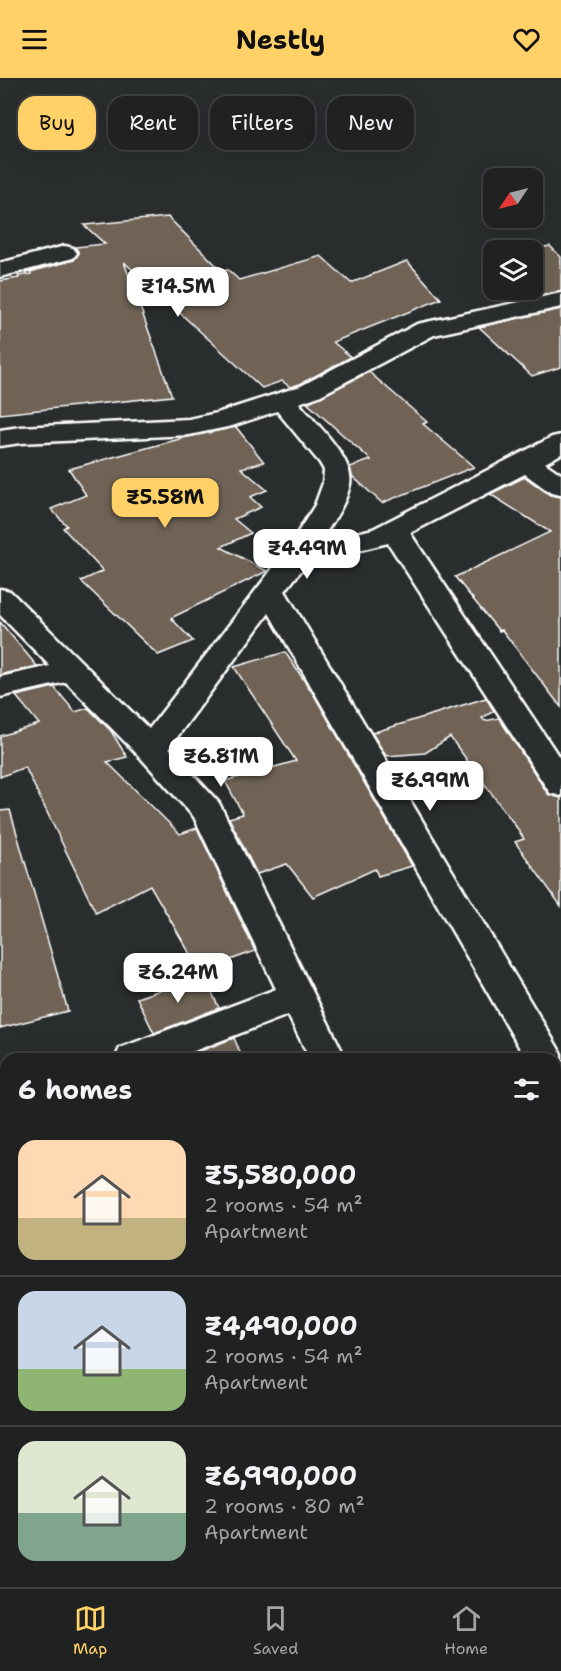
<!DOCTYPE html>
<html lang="en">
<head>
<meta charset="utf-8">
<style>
  :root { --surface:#202222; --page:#282a2a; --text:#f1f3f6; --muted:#a2a4a5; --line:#3d3f40; --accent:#ffd166 }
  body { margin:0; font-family:"Shantell Sans",sans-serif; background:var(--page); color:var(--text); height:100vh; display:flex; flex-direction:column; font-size:22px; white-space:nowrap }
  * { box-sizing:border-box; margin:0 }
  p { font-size:20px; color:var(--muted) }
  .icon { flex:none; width:33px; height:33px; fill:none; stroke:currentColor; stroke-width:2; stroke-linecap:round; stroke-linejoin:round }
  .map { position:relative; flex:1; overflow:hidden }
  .side { position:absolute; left:0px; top:975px; width:561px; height:534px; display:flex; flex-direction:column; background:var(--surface); border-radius:18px 18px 0 0; box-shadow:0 6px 24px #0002,0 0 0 2px var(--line) }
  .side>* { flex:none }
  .top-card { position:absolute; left:18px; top:18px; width:525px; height:54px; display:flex; gap:12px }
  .needle { width:39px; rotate:235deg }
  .controls { position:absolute; left:483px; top:90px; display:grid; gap:12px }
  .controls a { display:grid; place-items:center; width:60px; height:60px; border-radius:12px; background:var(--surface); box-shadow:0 6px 24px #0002,0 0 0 2px var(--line); font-size:30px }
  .price { position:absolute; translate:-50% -51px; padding:0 14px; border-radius:12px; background:#fff; color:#222; font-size:20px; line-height:39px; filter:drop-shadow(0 2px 3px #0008) }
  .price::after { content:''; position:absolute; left:50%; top:36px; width:18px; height:14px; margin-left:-9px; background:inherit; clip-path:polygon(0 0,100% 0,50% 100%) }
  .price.current { background:var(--accent); color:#111 }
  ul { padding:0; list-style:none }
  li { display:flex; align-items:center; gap:18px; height:150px; padding:0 18px }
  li+li { border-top:2px solid var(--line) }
  li span { display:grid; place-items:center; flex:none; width:168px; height:120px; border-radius:18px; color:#555 }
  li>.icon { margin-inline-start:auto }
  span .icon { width:72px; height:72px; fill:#fffc; stroke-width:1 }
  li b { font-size:26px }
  h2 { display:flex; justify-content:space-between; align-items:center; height:72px; padding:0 18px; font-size:26px }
  .pill { padding:0 21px; border-radius:18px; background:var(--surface); box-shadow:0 6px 24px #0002,0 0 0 2px var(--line); font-size:21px; line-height:54px }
  .pill.current { background:var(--accent); color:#111 }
  header { display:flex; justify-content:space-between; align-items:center; height:78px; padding:0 18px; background:var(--accent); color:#111; font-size:27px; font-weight:700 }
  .menu { display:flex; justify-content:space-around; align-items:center; height:84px; border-top:2px solid var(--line); background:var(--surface); font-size:16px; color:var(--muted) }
  .menu a { display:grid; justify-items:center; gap:3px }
  .menu .current { color:var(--accent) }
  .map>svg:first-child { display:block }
  .building { fill:#6f6356; stroke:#fff; stroke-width:1.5 }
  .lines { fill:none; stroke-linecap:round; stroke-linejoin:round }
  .minor-casing { stroke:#fff; stroke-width:5 }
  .minor { fill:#2a2d2e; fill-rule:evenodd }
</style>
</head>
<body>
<header><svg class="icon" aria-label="menu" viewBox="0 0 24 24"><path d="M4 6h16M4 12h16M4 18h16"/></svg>Nestly<svg class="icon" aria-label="heart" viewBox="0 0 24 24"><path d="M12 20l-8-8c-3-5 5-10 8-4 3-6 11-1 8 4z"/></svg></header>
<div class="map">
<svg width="561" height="1509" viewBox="0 0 561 1509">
  <rect width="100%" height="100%" fill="#2a2d2e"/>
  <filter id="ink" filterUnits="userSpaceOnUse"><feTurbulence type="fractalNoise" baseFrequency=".0167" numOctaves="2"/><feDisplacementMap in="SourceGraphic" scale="12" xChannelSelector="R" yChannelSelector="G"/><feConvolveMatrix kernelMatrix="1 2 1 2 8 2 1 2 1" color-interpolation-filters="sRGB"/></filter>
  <g filter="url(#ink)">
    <g class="building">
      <polygon points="168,139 222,193 228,192 239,202 321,178 351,205 407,183 441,221 333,264 351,279 300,306 290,309 282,303 262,310 124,184 172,318 0,336 0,203 19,200 18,198 31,196 30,194 74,182 79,175 75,169 105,166 84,147"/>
      <polygon points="550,168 561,179 561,213 542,217 532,206 532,172 524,172"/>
      <polygon points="561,231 561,289 532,298 479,249"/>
      <polygon points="369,294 427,344 423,346 474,389 382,425 352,398 350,389 371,382 307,325"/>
      <polygon points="236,349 264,384 241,390 267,412 250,419 261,429 234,441 251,455 221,469 267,493 171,540 193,563 158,577 81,503 103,493 63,450 67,448 51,431 86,417 69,391 187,359"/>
      <polygon points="525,399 550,417 561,419 561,629 502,552 499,553 455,499 550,454 490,416"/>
      <polygon points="0,544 37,588 0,597"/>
      <polygon points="285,574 314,617 412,788 378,798 375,791 313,819 287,786 257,796 229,740 243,736 225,703 296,683 234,589"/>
      <polygon points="54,609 75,634 88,630 111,653 127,679 107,684 180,756 197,750 255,873 200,893 150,807 96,835 25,689 0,699 0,658 39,646 16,618"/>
      <polygon points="486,620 494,633 482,640 485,643 499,640 548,716 561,720 561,828 515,764 524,761 517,750 450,659 425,675 386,678 372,655"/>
      <polygon points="10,732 68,933 0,950 0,733"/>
      <polygon points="204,897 219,930 154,955 137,920"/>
      <polygon points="234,960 243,981 179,981"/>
    </g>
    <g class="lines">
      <g class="minor-casing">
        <g id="minor">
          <polygon points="65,168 73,170 77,175 73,180 0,199 0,185"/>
          <path d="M561,215V229L434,257L319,318L299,325C314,344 355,381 350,406C346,427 331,446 320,464L373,451L552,359L561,357V376L545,385L561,396V417L551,415L525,396L410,455L561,682V718L550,715L388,465L307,485L285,513L558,970L561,976V1023L555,1021V981H526L269,535L169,670L219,725L223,733L346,981H310L288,937L173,981H115L120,970L276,911L194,739L140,679L66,604L0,619V599L50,588L0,537V511L10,513L149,651L286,473L315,427L323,405L324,392L320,385L277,333L232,348L189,357L20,365L0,368V352L20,349L189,341L217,335L301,308L417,246Z"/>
          <polygon points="6,1068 6,1105 0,1108 0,1070"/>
          <polygon points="561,1220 561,1259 555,1262 555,1223"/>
          <polygon points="277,1503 325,1503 322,1509 274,1509"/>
        </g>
      </g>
      <use href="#minor" class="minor"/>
    </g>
  </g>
</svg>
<div class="controls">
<a><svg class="needle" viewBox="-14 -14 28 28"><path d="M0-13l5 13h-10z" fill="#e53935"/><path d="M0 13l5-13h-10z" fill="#a2a4a5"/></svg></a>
<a><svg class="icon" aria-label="layers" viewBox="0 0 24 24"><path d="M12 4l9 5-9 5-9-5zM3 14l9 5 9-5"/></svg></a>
</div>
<b class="price" style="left:178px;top:240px">₹14.5M</b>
<b class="price current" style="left:165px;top:451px">₹5.58M</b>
<b class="price" style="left:307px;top:502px">₹4.49M</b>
<b class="price" style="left:221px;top:710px">₹6.81M</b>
<b class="price" style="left:430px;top:734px">₹6.99M</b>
<b class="price" style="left:178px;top:926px">₹6.24M</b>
<div class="top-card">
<a class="pill current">Buy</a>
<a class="pill">Rent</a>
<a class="pill">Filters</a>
<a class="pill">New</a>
</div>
<section class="side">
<h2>6 homes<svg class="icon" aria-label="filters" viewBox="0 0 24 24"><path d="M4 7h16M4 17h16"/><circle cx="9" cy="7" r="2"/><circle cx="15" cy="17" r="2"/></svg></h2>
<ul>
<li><span style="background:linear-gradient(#ffd9b3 65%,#c2b280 0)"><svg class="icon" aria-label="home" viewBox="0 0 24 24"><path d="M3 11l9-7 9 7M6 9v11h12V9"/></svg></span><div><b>₹5,580,000</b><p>2 rooms · 54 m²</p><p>Apartment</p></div></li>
<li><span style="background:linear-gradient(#c9d6e8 65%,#8fb573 0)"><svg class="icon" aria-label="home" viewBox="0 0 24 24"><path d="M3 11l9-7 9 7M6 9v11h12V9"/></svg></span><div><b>₹4,490,000</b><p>2 rooms · 54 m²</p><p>Apartment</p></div></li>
<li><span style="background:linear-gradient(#dfe7d0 60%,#7fa58c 0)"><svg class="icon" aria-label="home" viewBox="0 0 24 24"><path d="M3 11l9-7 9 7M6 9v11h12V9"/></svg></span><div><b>₹6,990,000</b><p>2 rooms · 80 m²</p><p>Apartment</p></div></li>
</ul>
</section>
</div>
<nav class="menu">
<a class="current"><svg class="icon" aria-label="map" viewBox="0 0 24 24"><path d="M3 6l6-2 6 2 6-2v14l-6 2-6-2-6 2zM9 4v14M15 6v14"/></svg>Map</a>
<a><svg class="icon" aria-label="saved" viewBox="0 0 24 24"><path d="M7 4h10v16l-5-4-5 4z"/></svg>Saved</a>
<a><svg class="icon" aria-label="home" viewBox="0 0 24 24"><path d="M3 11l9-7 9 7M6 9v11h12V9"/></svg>Home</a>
</nav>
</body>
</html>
